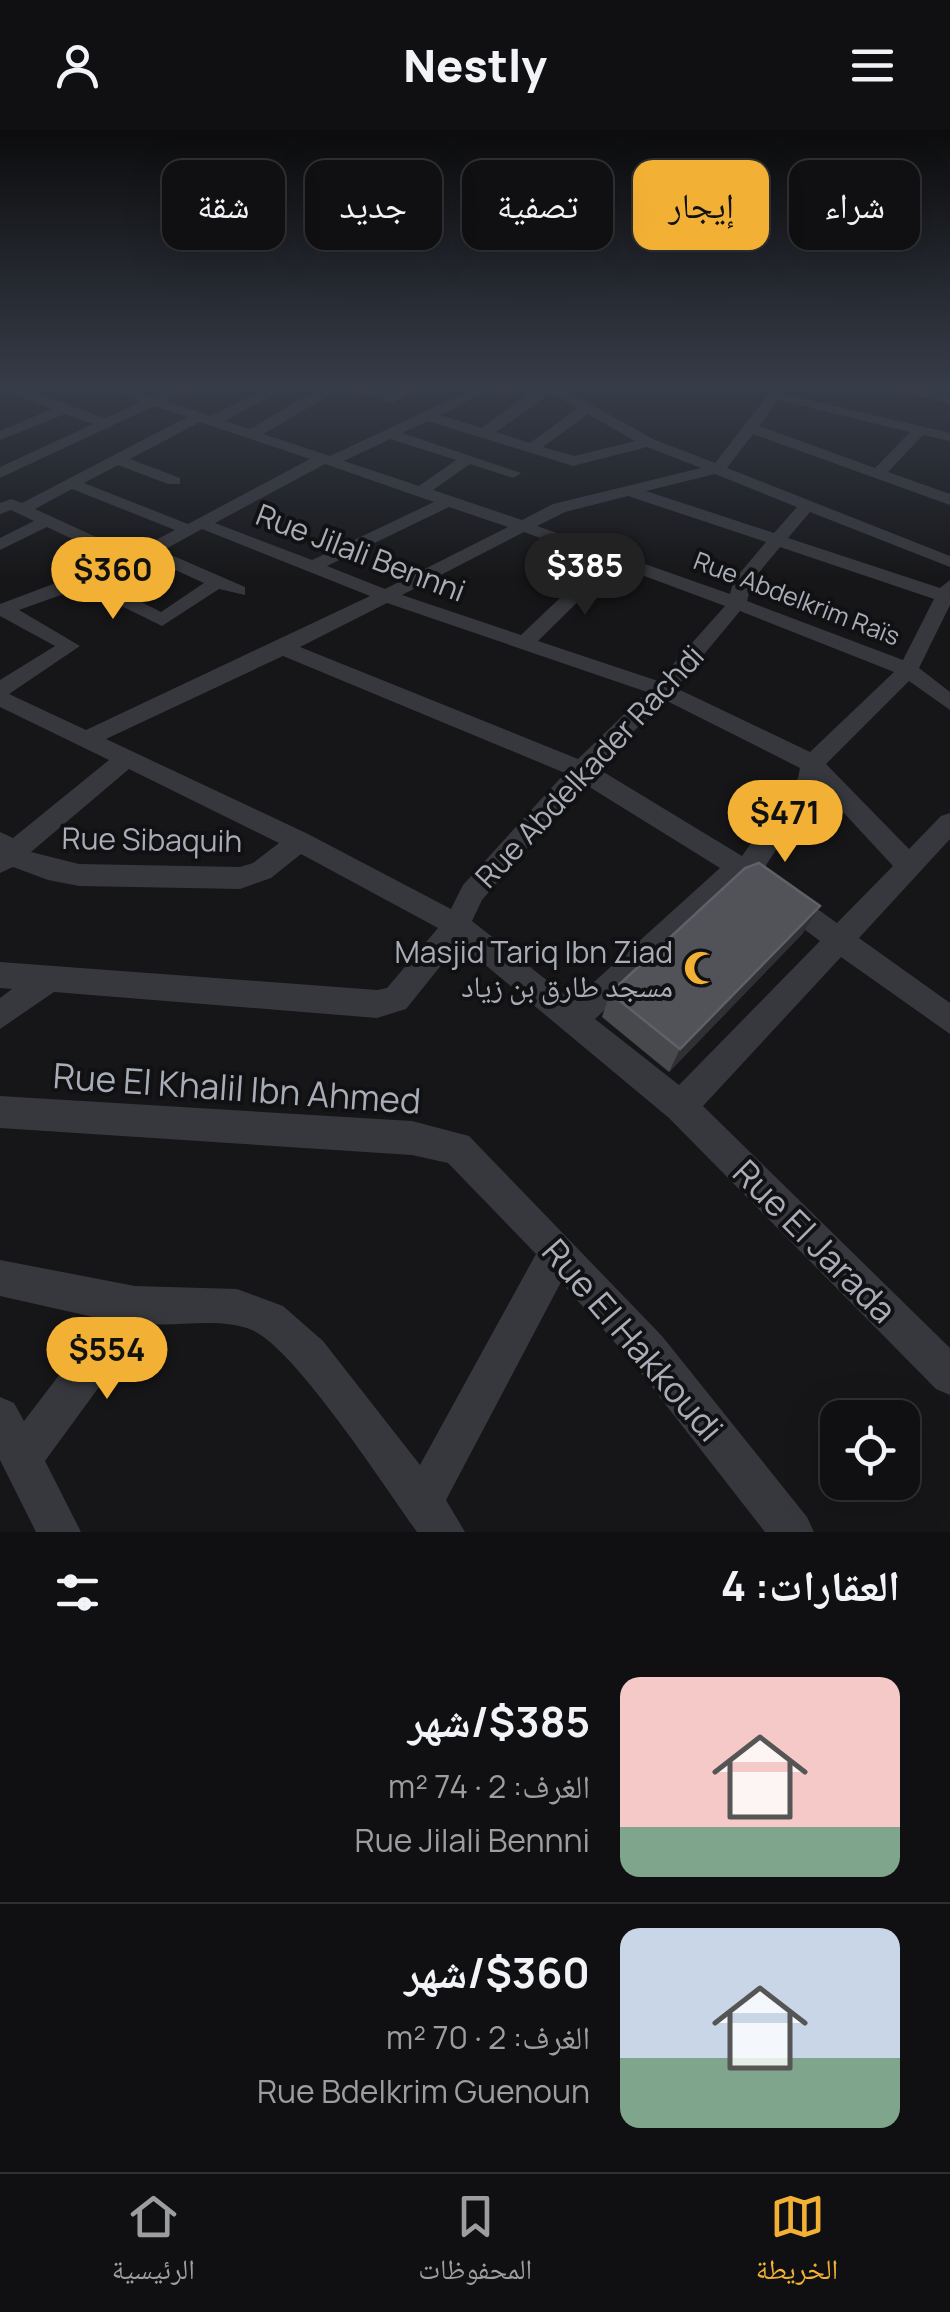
<!DOCTYPE html>
<html lang="ar">
<head>
<meta charset="utf-8">
<style>
  :root { --surface:#101012; --page:#1e1e20; --text:#f1f3f6; --muted:#9c9d9f; --line:#303032; --accent:#f2b134 }
  body { margin:0; font-family:Manrope,"Noto Naskh Arabic",sans-serif; background:var(--page); color:var(--text); direction:rtl; height:100vh; display:flex; flex-direction:column; font-size:38px; white-space:nowrap }
  * { box-sizing:border-box; margin:0 }
  p { font-size:32px; color:var(--muted) }
  .icon { flex:none; width:55px; height:55px; fill:none; stroke:currentColor; stroke-width:2; stroke-linecap:round; stroke-linejoin:round }
  .map { position:relative; height:1402px; overflow:hidden; direction:ltr }
  .panel { display:flex; flex-direction:column; background:var(--surface); flex:1 }
  .panel>* { flex:none }
  .banner { position:absolute; left:30px; top:30px; width:890px; height:90px; direction:rtl; display:flex; gap:20px }
  .controls { position:absolute; left:820px; top:1270px; display:grid; gap:20px }
  .controls a { display:grid; place-items:center; width:100px; height:100px; border-radius:20px; background:var(--surface); box-shadow:0 10px 40px #0002,0 0 0 2px var(--line); font-size:50px }
  .price { position:absolute; translate:-50% -85px; padding:0 22px; border-radius:35px; background:var(--accent); color:#111; font-size:32px; line-height:65px; filter:drop-shadow(0 2px 5px #0008) }
  .price::after { content:''; position:absolute; left:50%; top:60px; width:30px; height:22px; margin-left:-15px; background:inherit; clip-path:polygon(0 0,100% 0,50% 100%) }
  .price.current { background:#222; color:#fff }
  ul { padding:0; list-style:none }
  li { display:flex; align-items:center; gap:30px; height:250px; padding:0 50px }
  li+li { border-top:2px solid var(--line) }
  li span { display:grid; place-items:center; flex:none; width:280px; height:200px; border-radius:20px; color:#555 }
  li>.icon { margin-inline-start:auto }
  span .icon { width:120px; height:120px; fill:#fffc; stroke-width:1 }
  li b { font-size:42px }
  h2 { display:flex; justify-content:space-between; align-items:center; height:120px; padding:0 50px; font-size:42px }
  .chip { padding:0 35px; border-radius:20px; background:var(--surface); box-shadow:0 10px 40px #0002,0 0 0 2px var(--line); font-size:35px; line-height:90px }
  .chip.current { background:var(--accent); color:#111 }
  header { display:flex; justify-content:space-between; align-items:center; height:130px; padding:0 50px; background:var(--surface); font-size:45px; font-weight:800 }
  .tabs { display:flex; justify-content:space-around; align-items:center; height:140px; border-top:2px solid var(--line); background:var(--surface); font-size:28px; color:var(--muted) }
  .tabs a { display:grid; justify-items:center; gap:5px }
  .tabs .current { color:var(--accent) }
  .map>svg:first-child { display:block }
  .lines { fill:none; stroke-linecap:round; stroke-linejoin:round }
  .street { fill:#37383d; fill-rule:evenodd }
  .wall { fill:#47494d }
  .shaded-wall { fill:#2f3033 }
  .building { fill:#525359; stroke:#5f6168; stroke-width:2.5 }
  .labels { text-anchor:middle; dominant-baseline:central; stroke-width:8; stroke-linejoin:round; paint-order:stroke }
  .far-street-label { font-size:25px; fill:#a8adb8; stroke:#111113 }
  .street-label { font-size:30px; fill:#a8adb8; stroke:#111113 }
  .poi-label { font-size:30px; fill:#a8adb8; stroke:#111113; text-anchor:end }
  .near-street-label { font-size:35px; fill:#a8adb8; stroke:#111113 }
</style>
</head>
<body>
<header><svg class="icon" aria-label="menu" viewBox="0 0 24 24"><path d="M4 6h16M4 12h16M4 18h16"/></svg>Nestly<svg class="icon" aria-label="person" viewBox="0 0 24 24"><circle cx="12" cy="8" r="4"/><path d="M4 21q1-7 8-7t8 7"/></svg></header>
<div class="map">
<svg width="950" height="1402" viewBox="0 0 950 1402">
  <rect width="100%" height="100%" fill="#161618"/>
  <g class="lines">
    <g class="street">
      <path d="M0,255H13L105,288L141,272L98,255H119L152,266L176,255H194L165,271L211,286L273,255H291L225,291L250,299C308,267 322,244 391,264L406,255H422L393,273L343,258L263,304L330,326L482,255H500L440,285L482,298L539,255H556L653,309L715,333L776,255H790L783,264L950,303V311L923,305L888,342L950,364V375L753,304L727,338L950,426V437L810,382L788,408L940,458L950,450V475L919,538L950,562V580L909,551L826,634L909,719L941,686L950,683V709L859,808L950,873V904L841,827L703,976L950,1218V1265L936,1259L669,988L459,813L406,879L377,888L54,862L0,899V868L12,859L0,858V832L377,860L387,858L438,798L301,724L271,748L240,759L79,756L48,750L13,737L0,743V702L13,708L109,630L0,577V550L55,516L0,486V474L117,430L47,397L0,420V408L34,391L11,380L0,384V373L11,369L22,373L187,287L154,276L0,348V337L93,294L65,284L0,310V301L52,279L0,260ZM551,263L578,278L530,313L496,302ZM778,270L910,302L875,338L759,296ZM588,284L635,311L574,326L543,317ZM428,291L573,336L647,317L701,338L553,374L522,390L433,360L470,334L513,348L521,343L402,303ZM200,292L310,329L188,394L84,353L118,335L168,354H180V348L130,329ZM390,309L456,330L419,356L344,331ZM325,334L434,372L312,430L215,393ZM715,344L797,377L774,403L646,361ZM72,359L175,400L131,423L35,379ZM628,366L766,412L734,450L730,464L537,396L565,382ZM449,377L508,397L385,459L327,436ZM202,399L370,466L86,600L9,564L80,516L19,480L83,457L162,496L219,459L245,465V457L162,421ZM524,402L600,430L521,505L402,465ZM780,417L934,469L903,530L747,471L752,451ZM149,428L204,453L161,482L100,451ZM615,435L725,476L658,551L538,511ZM387,473L647,562L578,629L300,517ZM740,481L894,542L810,622L676,558ZM283,526L565,643L463,755L451,779L308,704L106,609ZM665,570L800,638L798,648L742,726L597,638ZM129,639L279,713L253,733L240,737L79,734L31,722ZM583,653L720,738L573,871L472,791L482,770ZM818,655L893,736L837,793L763,740ZM741,752L820,811L679,955L595,889Z"/>
      <polygon points="878,255 903,255 950,266 950,274"/>
      <path d="M0,966L412,991L469,1006L662,1206L807,1387L814,1402H765L634,1234L561,1152L446,1370L465,1402H417C387,1360 294,1217 252,1200C219,1187 179,1197 145,1194L45,1331L81,1402H36L0,1330V1267L14,1273L24,1291L102,1189L0,1166V1130L135,1156L237,1159L283,1176L323,1211L420,1335L536,1124L448,1033L412,1025L0,998Z"/>
    </g>
  </g>
  <polygon class="wall" points="803,803 669,942 602,887 610,863"/>
  <polygon class="shaded-wall" points="820,776 803,803 669,942 680,919"/>
  <polygon class="building" points="759,733 820,776 680,919 610,863 745,738"/>
  <linearGradient id="sky" x2="0" y2="1"><stop stop-color="#0c0c0d"/><stop offset="0.57" stop-color="#363c48"/><stop offset="1" stop-color="#363c48" stop-opacity="0"/></linearGradient>
  <rect width="950" height="451" fill="url(#sky)"/>
  <defs>
    <g id="mosque-bare" transform="scale(2.7)"><path d="M3.5-4.9A6 6 0 1 0 3.5 4.9A5 5 0 1 1 3.5-4.9Z" fill="#f2b134" stroke="#111113" stroke-width="2.5" paint-order="stroke"/></g>
  </defs>
  <g fill-rule="evenodd">
    <use href="#mosque-bare" x="701" y="838"/>
  </g>
  <g class="labels">
    <g class="far-street-label">
      <text transform="translate(797 468) rotate(21)">Rue Abdelkrim Raïs</text>
    </g>
    <g class="street-label">
      <text transform="translate(361 422) rotate(21)">Rue Jilali Bennni</text>
      <text transform="translate(589 636) rotate(-47)">Rue Abdelkader Rachdi</text>
      <text transform="translate(152 709) rotate(1)">Rue Sibaquih</text>
    </g>
    <g class="poi-label">
      <text x="673" y="821">Masjid Tariq Ibn Ziad<tspan x="673" dy="34">مسجد طارق بن زياد</tspan></text>
    </g>
    <g class="near-street-label">
      <text transform="translate(237 958) rotate(4)">Rue El Khalil Ibn Ahmed</text>
      <text transform="translate(815 1111) rotate(45)">Rue El Jarada</text>
      <text transform="translate(633 1210) rotate(49)">Rue El Hakkoudi</text>
    </g>
  </g>
</svg>
<div class="controls">
<a><svg class="icon" aria-label="locate" viewBox="0 0 24 24"><circle cx="12" cy="12" r="6"/><path d="M12 2v4M12 18v4M2 12h4M18 12h4"/></svg></a>
</div>
<b class="price current" style="left:585px;top:488px">$385</b>
<b class="price" style="left:113px;top:492px">$360</b>
<b class="price" style="left:785px;top:735px">$471</b>
<b class="price" style="left:107px;top:1272px">$554</b>
<div class="banner">
<a class="chip">شراء</a>
<a class="chip current">إيجار</a>
<a class="chip">تصفية</a>
<a class="chip">جديد</a>
<a class="chip">شقة</a>
</div>
</div>
<section class="panel">
<h2>العقارات: 4<svg class="icon" aria-label="filters" viewBox="0 0 24 24"><path d="M4 7h16M4 17h16"/><circle cx="9" cy="7" r="2"/><circle cx="15" cy="17" r="2"/></svg></h2>
<ul>
<li><span style="background:linear-gradient(#f6c9c9 75%,#7fa58c 0)"><svg class="icon" aria-label="home" viewBox="0 0 24 24"><path d="M3 11l9-7 9 7M6 9v11h12V9"/></svg></span><div><b>$385/شهر</b><p>الغرف: 2 · 74 m²</p><p>Rue Jilali Bennni</p></div></li>
<li><span style="background:linear-gradient(#c9d6e8 65%,#7fa58c 0)"><svg class="icon" aria-label="home" viewBox="0 0 24 24"><path d="M3 11l9-7 9 7M6 9v11h12V9"/></svg></span><div><b>$360/شهر</b><p>الغرف: 2 · 70 m²</p><p>Rue Bdelkrim Guenoun</p></div></li>
</ul>
</section>
<nav class="tabs">
<a class="current"><svg class="icon" aria-label="map" viewBox="0 0 24 24"><path d="M3 6l6-2 6 2 6-2v14l-6 2-6-2-6 2zM9 4v14M15 6v14"/></svg>الخريطة</a>
<a><svg class="icon" aria-label="saved" viewBox="0 0 24 24"><path d="M7 4h10v16l-5-4-5 4z"/></svg>المحفوظات</a>
<a><svg class="icon" aria-label="home" viewBox="0 0 24 24"><path d="M3 11l9-7 9 7M6 9v11h12V9"/></svg>الرئيسية</a>
</nav>
</body>
</html>
